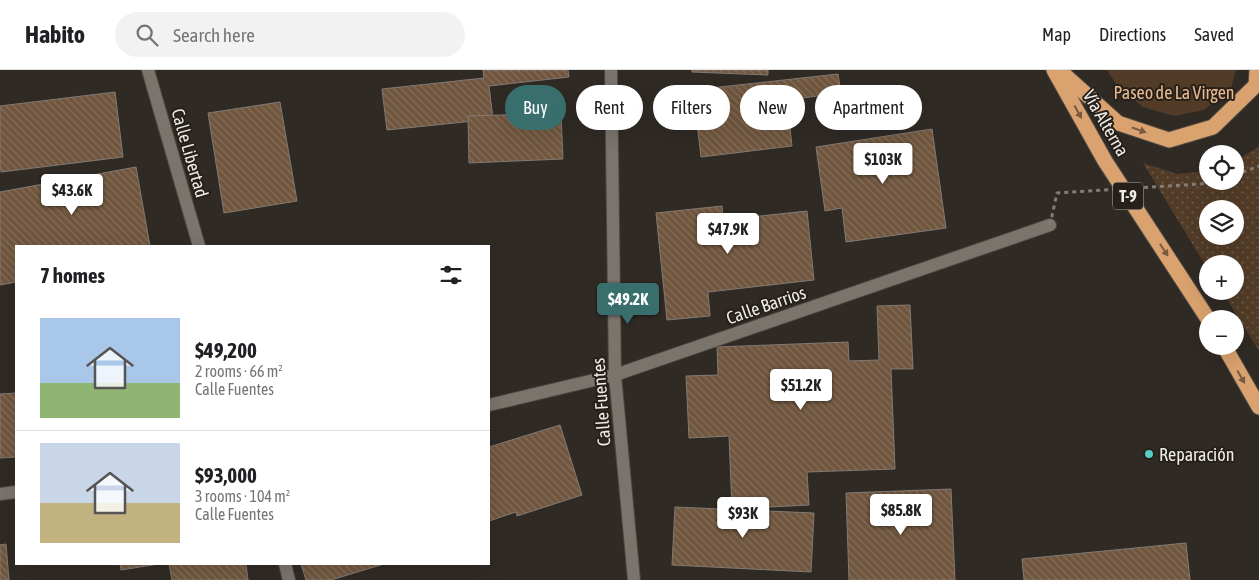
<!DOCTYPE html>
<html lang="en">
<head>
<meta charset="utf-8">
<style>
  :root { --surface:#fff; --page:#f2f2f2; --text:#202124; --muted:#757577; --line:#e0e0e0; --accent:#386f6c }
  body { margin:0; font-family:"Asap Condensed",sans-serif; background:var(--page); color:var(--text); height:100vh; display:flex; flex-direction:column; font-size:19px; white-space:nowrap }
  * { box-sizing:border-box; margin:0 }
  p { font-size:16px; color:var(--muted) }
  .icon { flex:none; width:28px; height:28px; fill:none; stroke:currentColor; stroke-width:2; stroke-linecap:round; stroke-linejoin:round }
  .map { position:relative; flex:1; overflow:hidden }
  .side { position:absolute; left:15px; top:175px; width:475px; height:320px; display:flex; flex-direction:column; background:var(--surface); border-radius:0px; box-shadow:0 5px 20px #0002 }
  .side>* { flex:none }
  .hud { position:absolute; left:505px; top:15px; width:475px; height:45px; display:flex; gap:10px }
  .controls { position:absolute; left:1199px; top:75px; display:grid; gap:10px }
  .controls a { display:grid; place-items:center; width:45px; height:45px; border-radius:50%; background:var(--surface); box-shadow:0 5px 20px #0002; font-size:25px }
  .price { position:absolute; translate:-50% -42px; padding:0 11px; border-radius:5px; background:#fff; color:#222; font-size:16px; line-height:32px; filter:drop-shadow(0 1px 2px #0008) }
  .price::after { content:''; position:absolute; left:50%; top:30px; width:15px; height:11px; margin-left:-8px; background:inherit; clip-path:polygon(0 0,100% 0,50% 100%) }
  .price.on { background:var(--accent); color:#fff }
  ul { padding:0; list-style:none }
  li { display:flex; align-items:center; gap:15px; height:125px; padding:0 25px }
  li+li { border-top:1px solid var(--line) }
  li span { display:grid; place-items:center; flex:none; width:140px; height:100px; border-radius:0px; color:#555 }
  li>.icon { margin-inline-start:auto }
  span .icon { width:60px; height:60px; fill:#fffc; stroke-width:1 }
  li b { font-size:21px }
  h2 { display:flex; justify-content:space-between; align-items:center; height:60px; padding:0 25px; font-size:21px }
  .tag { padding:0 18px; border-radius:22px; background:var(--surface); box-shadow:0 5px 20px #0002; font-size:18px; line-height:45px }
  .tag.on { background:var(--accent); color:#fff }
  header { display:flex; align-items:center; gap:30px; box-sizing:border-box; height:70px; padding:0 25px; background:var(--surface); border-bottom:1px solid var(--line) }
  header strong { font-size:24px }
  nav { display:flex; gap:28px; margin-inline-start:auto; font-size:18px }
  .search { width:350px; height:45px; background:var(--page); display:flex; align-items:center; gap:12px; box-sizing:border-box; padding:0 18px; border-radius:28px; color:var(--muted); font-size:19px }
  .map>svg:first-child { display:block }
  .grass { fill:url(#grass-dots); fill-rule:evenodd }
  .park { fill:#523c28 }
  .building { fill:url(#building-back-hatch); stroke:#827a74 }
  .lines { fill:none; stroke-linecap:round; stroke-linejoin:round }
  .street-casing { stroke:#4c4742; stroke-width:14 }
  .highway-casing { stroke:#4c4742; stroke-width:17 }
  .path { stroke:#837d79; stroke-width:3; stroke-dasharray:4 4; stroke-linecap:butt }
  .street { stroke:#7b746d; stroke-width:12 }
  .highway { stroke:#daa26e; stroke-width:15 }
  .path-bridge { stroke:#837d79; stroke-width:3; stroke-dasharray:4 4; stroke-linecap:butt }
  .oneway { fill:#775a40 }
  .poi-dot { fill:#55cec5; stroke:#26201b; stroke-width:2 }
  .labels { text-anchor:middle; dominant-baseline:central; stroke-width:4; stroke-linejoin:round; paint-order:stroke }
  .shield { fill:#26201b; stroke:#b3aeaa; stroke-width:1 }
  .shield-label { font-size:16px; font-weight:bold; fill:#efebe7 }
  .park-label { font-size:18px; fill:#eaba8e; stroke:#26201b }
  .street-label { font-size:18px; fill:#efebe7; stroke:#26201b }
  .poi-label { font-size:18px; fill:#efebe7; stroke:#26201b; text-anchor:start }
</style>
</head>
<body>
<header>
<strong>Habito</strong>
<div class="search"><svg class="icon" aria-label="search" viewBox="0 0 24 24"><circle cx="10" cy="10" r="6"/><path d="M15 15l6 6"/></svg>Search here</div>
<nav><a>Map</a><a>Directions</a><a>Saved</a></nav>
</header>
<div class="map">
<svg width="1259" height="510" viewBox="0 0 1259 510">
  <defs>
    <pattern id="grass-dots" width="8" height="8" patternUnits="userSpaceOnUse" patternTransform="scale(1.25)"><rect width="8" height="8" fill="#523c28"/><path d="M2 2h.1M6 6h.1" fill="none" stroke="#6b5847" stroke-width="1.8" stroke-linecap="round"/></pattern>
    <pattern id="building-back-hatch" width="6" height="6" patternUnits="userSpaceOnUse" patternTransform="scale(1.25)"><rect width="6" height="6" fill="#70563e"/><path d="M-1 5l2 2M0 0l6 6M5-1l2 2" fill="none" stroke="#856e5a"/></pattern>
  </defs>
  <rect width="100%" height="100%" fill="#302a25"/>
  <path class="grass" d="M1259,77V281L1222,221H1235V194H1208L1207,198L1143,93L1177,104L1207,101L1208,111H1235V91ZM1208,139H1235V166H1208Z"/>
  <polygon class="park" points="1107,0 1236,0 1231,18 1204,40 1174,46 1143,37 1118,17"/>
  <g class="building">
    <polygon points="483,0 568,0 569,7 489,16 493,49 387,60 382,19 484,8"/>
    <polygon points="692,0 768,0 768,5 692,2"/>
    <polygon points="838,4 841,23 787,30 792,76 701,87 693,20"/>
    <polygon points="115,22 123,87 1,102 0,92 0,36"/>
    <polygon points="280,32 297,131 224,143 208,43"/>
    <polygon points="561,43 563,89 469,93 468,46"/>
    <polygon points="932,59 946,158 846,172 842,138 825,141 816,77"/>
    <polygon points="136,97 150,176 16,176 16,212 0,215 0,122"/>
    <polygon points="722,136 723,150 807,141 814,210 708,222 710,246 667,250 656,143"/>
    <polygon points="910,235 913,299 891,299 895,399 807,402 809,435 732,439 729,366 689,368 686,306 718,305 717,277 848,272 849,291 879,290 877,236"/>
    <polygon points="16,323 16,387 0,388 0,324"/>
    <polygon points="560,355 582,425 517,446 516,442 489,451 489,377"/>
    <polygon points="951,419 955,510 849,510 846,423"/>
    <polygon points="675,437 814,443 811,502 672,495"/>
    <polygon points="1186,473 1190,510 1024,510 1022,489"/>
    <polygon points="6,474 9,510 0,510 0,475"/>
    <polygon points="120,494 159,494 121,500"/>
    <polygon points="169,494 246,494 248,510 172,510"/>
    <polygon points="301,494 384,494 331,510 306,510"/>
  </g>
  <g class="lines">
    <g class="street-casing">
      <g id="street">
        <polyline points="148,0 199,176"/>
        <polyline points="611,0 615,305 634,510"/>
        <polyline points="489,335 615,305 1050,155"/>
        <polyline points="0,424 16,422"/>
        <polyline points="285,494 289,510"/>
      </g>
    </g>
    <g class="highway-casing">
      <g id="highway">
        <polyline points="1054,0 1105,91 1208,249"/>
        <polyline points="1059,0 1118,53 1169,70 1213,57 1256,15 1257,0"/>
        <polyline points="1224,276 1259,337"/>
      </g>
    </g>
    <polyline class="path" points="1235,105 1259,96"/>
    <use href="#street" class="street"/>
    <use href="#highway" class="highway"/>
    <polyline class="path-bridge" points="1050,155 1057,123 1215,113 1219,111"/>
  </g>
  <defs><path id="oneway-solid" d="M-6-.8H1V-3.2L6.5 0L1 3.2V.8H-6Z" transform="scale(1.25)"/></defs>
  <g class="oneway">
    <use href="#oneway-solid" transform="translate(1078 42) rotate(61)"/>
    <use href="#oneway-solid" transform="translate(1139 60) rotate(19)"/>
    <use href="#oneway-solid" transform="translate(1164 180) rotate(57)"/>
    <use href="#oneway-solid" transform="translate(1241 307) rotate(60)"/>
  </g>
  <circle class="poi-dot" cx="1149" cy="384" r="5"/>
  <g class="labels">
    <rect class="shield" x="1113" y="112.5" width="30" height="27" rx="4"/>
    <g class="shield-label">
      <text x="1128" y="126">T-9</text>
    </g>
    <g class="park-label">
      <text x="1174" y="22">Paseo de La Virgen</text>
    </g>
    <g class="street-label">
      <text transform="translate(1106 53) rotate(60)">Vía Alterna</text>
      <text transform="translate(190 83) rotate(74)">Calle Libertad</text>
      <text transform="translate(766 235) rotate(-19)">Calle Barrios</text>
      <text transform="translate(601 332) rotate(-94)">Calle Fuentes</text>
    </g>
    <g class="poi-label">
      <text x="1159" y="384">Reparación</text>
    </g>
  </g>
</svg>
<div class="controls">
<a><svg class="icon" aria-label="locate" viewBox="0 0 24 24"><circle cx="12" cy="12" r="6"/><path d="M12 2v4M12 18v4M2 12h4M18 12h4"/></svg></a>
<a><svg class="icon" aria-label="layers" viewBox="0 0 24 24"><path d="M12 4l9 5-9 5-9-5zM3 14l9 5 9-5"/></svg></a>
<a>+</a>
<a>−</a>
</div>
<b class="price" style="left:883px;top:115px">$103K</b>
<b class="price" style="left:72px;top:146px">$43.6K</b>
<b class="price" style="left:728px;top:185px">$47.9K</b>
<b class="price on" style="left:628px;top:255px">$49.2K</b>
<b class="price" style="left:801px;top:341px">$51.2K</b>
<b class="price" style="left:901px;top:466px">$85.8K</b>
<b class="price" style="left:743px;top:469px">$93K</b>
<div class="hud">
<a class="tag on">Buy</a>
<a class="tag">Rent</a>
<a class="tag">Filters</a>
<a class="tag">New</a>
<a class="tag">Apartment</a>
</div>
<section class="side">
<h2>7 homes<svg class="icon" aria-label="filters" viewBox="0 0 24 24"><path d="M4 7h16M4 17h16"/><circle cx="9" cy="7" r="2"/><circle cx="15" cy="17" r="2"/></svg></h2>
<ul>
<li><span style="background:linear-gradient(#a9c7e8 65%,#8fb573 0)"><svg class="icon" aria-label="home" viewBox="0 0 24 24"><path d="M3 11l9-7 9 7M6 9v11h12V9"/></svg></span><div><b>$49,200</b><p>2 rooms · 66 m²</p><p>Calle Fuentes</p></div></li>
<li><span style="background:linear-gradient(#c9d6e8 60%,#c2b280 0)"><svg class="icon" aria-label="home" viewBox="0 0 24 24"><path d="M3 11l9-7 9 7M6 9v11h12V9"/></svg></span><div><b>$93,000</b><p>3 rooms · 104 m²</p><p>Calle Fuentes</p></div></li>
</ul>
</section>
</div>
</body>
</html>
